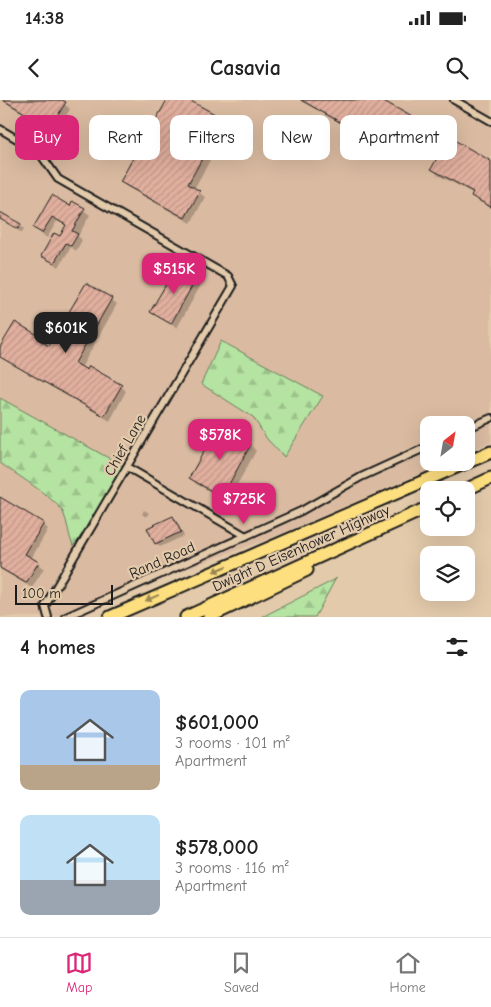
<!DOCTYPE html>
<html lang="en">
<head>
<meta charset="utf-8">
<style>
  :root { --surface:#fff; --page:#f6f6f6; --text:#222; --muted:#767676; --line:#e0e0e0; --accent:#db2777 }
  body { margin:0; font-family:"Comic Neue",sans-serif; background:var(--page); color:var(--text); height:100vh; display:flex; flex-direction:column; font-size:19px; white-space:nowrap }
  * { box-sizing:border-box; margin:0 }
  p { font-size:16px; color:var(--muted) }
  .icon { flex:none; width:28px; height:28px; fill:none; stroke:currentColor; stroke-width:2; stroke-linecap:round; stroke-linejoin:round }
  .map { position:relative; height:517px; overflow:hidden }
  .sheet { display:flex; flex-direction:column; background:var(--surface); flex:1 }
  .sheet>* { flex:none }
  .top-card { position:absolute; left:15px; top:15px; width:461px; height:45px; display:flex; gap:10px }
  .needle { width:32px; rotate:31deg }
  .fabs { position:absolute; left:420px; top:316px; display:grid; gap:10px }
  .fabs a { display:grid; place-items:center; width:55px; height:55px; border-radius:10px; background:var(--surface); box-shadow:0 5px 20px #0002; font-size:25px }
  .scale { position:absolute; left:15px; bottom:12px; width:98px; box-sizing:border-box; padding-left:5px; border:2px solid #1c1c1c; border-top:0; font-size:14px; line-height:18px; white-space:nowrap; color:#1c1c1c; -webkit-text-stroke:4px #e3caab; paint-order:stroke }
  .price { position:absolute; translate:-50% -42px; padding:0 11px; border-radius:10px; background:var(--accent); color:#fff; font-size:16px; line-height:32px; filter:drop-shadow(0 1px 2px #0008) }
  .price::after { content:''; position:absolute; left:50%; top:30px; width:15px; height:11px; margin-left:-8px; background:inherit; clip-path:polygon(0 0,100% 0,50% 100%) }
  .price.active { background:#222; color:#fff }
  ul { padding:0; list-style:none }
  li { display:flex; align-items:center; gap:15px; height:125px; padding:0 20px }
  li span { display:grid; place-items:center; flex:none; width:140px; height:100px; border-radius:10px; color:#555 }
  li>.icon { margin-inline-start:auto }
  span .icon { width:60px; height:60px; fill:#fffc; stroke-width:1 }
  li b { font-size:21px }
  h2 { display:flex; justify-content:space-between; align-items:center; height:60px; padding:0 20px; font-size:21px }
  .pill { padding:0 18px; border-radius:10px; background:var(--surface); box-shadow:0 5px 20px #0002; font-size:18px; line-height:45px }
  .pill.active { background:var(--accent); color:#fff }
  .status { display:flex; justify-content:space-between; align-items:center; height:35px; padding:0 25px; background:var(--surface); direction:ltr }
  .status svg { height:14px; fill:currentColor }
  header { display:flex; justify-content:space-between; align-items:center; height:65px; padding:0 20px; background:var(--surface); font-size:22px; font-weight:700 }
  .menu { display:flex; justify-content:space-around; align-items:center; height:70px; border-top:1px solid var(--line); background:var(--surface); font-size:14px; color:var(--muted) }
  .menu a { display:grid; justify-items:center; gap:2px }
  .menu .active { color:var(--accent) }
  .map>svg:first-child { display:block }
  .built { fill:#dabba1 }
  .forest { fill:url(#forest-firs); stroke:#68805e }
  .shadow { fill:#0003 }
  .building { fill:url(#building-hatch); stroke:#1c1c1c }
  .lines { fill:none; stroke-linecap:round; stroke-linejoin:round }
  .minor-casing { stroke:#1c1c1c; stroke-width:10 }
  .motorway-casing { stroke:#1c1c1c; stroke-width:15 }
  .minor { stroke:#e3caab; stroke-width:6 }
  .motorway { stroke:#fedf80; stroke-width:11 }
  .oneway { fill:#988753 }
  .labels { text-anchor:middle; dominant-baseline:central; stroke-width:4.5; stroke-linejoin:round; paint-order:stroke }
  .street-label { font-size:15px; fill:#1c1c1c; stroke:#e3caab }
</style>
</head>
<body>
<div class="status"><b>14:38</b><svg viewBox="0 0 49 12"><path d="M0 12V9h3v3zM5 12V6h3v6zM10 12V3h3v9zM15 12V0h3v12zM26 1h20v11H26zM47 4h2v5h-2z"/></svg></div>
<header><svg class="icon" aria-label="back" viewBox="0 0 24 24"><path d="M15 5l-7 7 7 7"/></svg>Casavia<svg class="icon" aria-label="search" viewBox="0 0 24 24"><circle cx="10" cy="10" r="6"/><path d="M15 15l6 6"/></svg></header>
<div class="map">
<svg width="491" height="517" viewBox="0 0 491 517">
  <defs>
    <pattern id="forest-firs" width="22" height="20" patternUnits="userSpaceOnUse" patternTransform="scale(1.25)"><rect width="22" height="20" fill="#b5e3a1"/><path d="M5 1l3.5 6h-7zM16 11l3.5 6h-7z" fill="#9bc28a"/></pattern>
    <pattern id="building-hatch" width="6" height="6" patternUnits="userSpaceOnUse" patternTransform="scale(1.25)"><rect width="6" height="6" fill="#e1af9e"/><path d="M-1 1l2-2M0 6l6-6M5 7l2-2" fill="none" stroke="#c09688"/></pattern>
  </defs>
  <rect width="100%" height="100%" fill="#e3caab"/>
  <filter id="ink" filterUnits="userSpaceOnUse"><feTurbulence type="fractalNoise" baseFrequency=".02" numOctaves="2"/><feDisplacementMap in="SourceGraphic" scale="10" xChannelSelector="R" yChannelSelector="G"/><feConvolveMatrix kernelMatrix="1 2 1 2 8 2 1 2 1" color-interpolation-filters="sRGB"/></filter>
  <g filter="url(#ink)">
    <polygon class="built" points="0,0 491,0 491,342 466,353 466,325 429,325 429,362 444,363 274,437 188,468 78,517 0,517"/>
    <g class="forest">
      <polygon points="221,241 323,296 284,357 267,339 253,317 201,284"/>
      <path d="M0,298L123,366L119,378L79,440L73,446C68,434 68,423 63,412C56,399 13,372 0,363Z"/>
      <polygon points="336,478 315,517 262,517 336,479"/>
    </g>
    <g class="shadow">
      <polygon points="1,0 60,0 70,9 56,33"/>
      <polygon points="168,0 187,0 223,20 229,26 194,89 205,97 191,123 127,87 121,81 146,38 134,29 150,32"/>
      <polygon points="299,0 373,0 422,24 428,29 411,59 369,36 367,38"/>
      <polygon points="491,63 491,108 478,101 473,95 474,94 438,75 432,69"/>
      <polygon points="53,97 70,107 73,102 90,115 78,136 82,140 76,151 71,147 59,167 43,155 60,138 67,126 57,121 47,138 34,128"/>
      <polygon points="0,113 20,125 24,129 22,133 0,119"/>
      <polygon points="196,178 202,183 177,228 158,217 152,212"/>
      <polygon points="111,199 117,204 81,268 121,286 126,291 110,321 0,257 0,250 42,239 48,244 47,246 50,248"/>
      <polygon points="219,328 251,345 256,351 228,401 196,384 191,378"/>
      <polygon points="0,398 43,424 48,429 31,459 44,468 32,488 0,469"/>
      <polygon points="144,410 149,413 146,417 142,414"/>
      <polygon points="173,418 177,422 184,436 160,447 156,443"/>
    </g>
    <g class="building">
      <polygon points="3,0 62,0 66,2 50,28"/>
      <polygon points="167,0 189,0 224,19 188,84 200,91 185,118 120,82 145,36 132,29 136,22 150,30"/>
      <polygon points="301,0 375,0 379,2 382,0 423,23 405,54 363,31 361,34"/>
      <polygon points="449,37 491,61 491,107 471,96 473,92 431,69"/>
      <polygon points="52,95 70,106 72,101 85,108 72,131 78,134 71,146 66,143 54,163 41,156 54,133 60,136 66,125 52,117 42,133 33,128"/>
      <polygon points="0,112 21,124 18,129 0,119"/>
      <polygon points="177,165 197,177 171,224 150,212"/>
      <polygon points="86,183 112,198 75,263 87,270 89,266 122,285 104,316 0,257 0,247 15,222 43,238 41,241 49,246"/>
      <polygon points="218,326 251,344 222,397 189,378"/>
      <polygon points="0,397 44,423 25,454 39,462 26,483 0,468"/>
      <polygon points="173,416 181,432 155,444 147,428"/>
    </g>
    <g class="lines">
      <g class="minor-casing">
        <g id="minor">
          <polyline points="454,0 491,21"/>
          <polyline points="0,29 39,52 58,79 228,176 233,186 45,506 48,517"/>
          <polyline points="466,329 491,318"/>
          <polyline points="127,367 246,436"/>
          <polyline points="66,517 301,411 361,377 429,346"/>
        </g>
      </g>
      <g class="motorway-casing">
        <g id="motorway">
          <polyline points="465,390 491,378"/>
          <polyline points="110,517 491,352"/>
          <polyline points="186,517 429,407"/>
          <polyline points="209,517 307,470"/>
        </g>
      </g>
      <use href="#minor" class="minor"/>
      <use href="#motorway" class="motorway"/>
    </g>
    <defs><path id="oneway-solid" d="M-6-.8H1V-3.2L6.5 0L1 3.2V.8H-6Z" transform="scale(1.25)"/></defs>
    <g class="oneway">
      <use href="#oneway-solid" transform="translate(220 469) rotate(158)"/>
      <use href="#oneway-solid" transform="translate(152 498) rotate(156)"/>
    </g>
  </g>
  <g class="labels">
    <g class="street-label">
      <text transform="translate(125 345) rotate(-60)">Chief Lane</text>
      <text transform="translate(301 448) rotate(-24)">Dwight D Eisenhower Highway</text>
      <text transform="translate(162 460) rotate(-24)">Rand Road</text>
    </g>
  </g>
</svg>
<div class="fabs">
<a><svg class="needle" viewBox="-14 -14 28 28"><path d="M0-13l5 13h-10z" fill="#e53935"/><path d="M0 13l5-13h-10z" fill="#767676"/></svg></a>
<a><svg class="icon" aria-label="locate" viewBox="0 0 24 24"><circle cx="12" cy="12" r="6"/><path d="M12 2v4M12 18v4M2 12h4M18 12h4"/></svg></a>
<a><svg class="icon" aria-label="layers" viewBox="0 0 24 24"><path d="M12 4l9 5-9 5-9-5zM3 14l9 5 9-5"/></svg></a>
</div>
<div class="scale">100 m</div>
<b class="price" style="left:174px;top:195px">$515K</b>
<b class="price active" style="left:66px;top:254px">$601K</b>
<b class="price" style="left:220px;top:361px">$578K</b>
<b class="price" style="left:244px;top:425px">$725K</b>
<div class="top-card">
<a class="pill active">Buy</a>
<a class="pill">Rent</a>
<a class="pill">Filters</a>
<a class="pill">New</a>
<a class="pill">Apartment</a>
</div>
</div>
<section class="sheet">
<h2>4 homes<svg class="icon" aria-label="filters" viewBox="0 0 24 24"><path d="M4 7h16M4 17h16"/><circle cx="9" cy="7" r="2"/><circle cx="15" cy="17" r="2"/></svg></h2>
<ul>
<li><span style="background:linear-gradient(#a9c7e8 75%,#b9a48a 0)"><svg class="icon" aria-label="home" viewBox="0 0 24 24"><path d="M3 11l9-7 9 7M6 9v11h12V9"/></svg></span><div><b>$601,000</b><p>3 rooms · 101 m²</p><p>Apartment</p></div></li>
<li><span style="background:linear-gradient(#bfe0f5 65%,#9aa5b1 0)"><svg class="icon" aria-label="home" viewBox="0 0 24 24"><path d="M3 11l9-7 9 7M6 9v11h12V9"/></svg></span><div><b>$578,000</b><p>3 rooms · 116 m²</p><p>Apartment</p></div></li>
</ul>
</section>
<nav class="menu">
<a class="active"><svg class="icon" aria-label="map" viewBox="0 0 24 24"><path d="M3 6l6-2 6 2 6-2v14l-6 2-6-2-6 2zM9 4v14M15 6v14"/></svg>Map</a>
<a><svg class="icon" aria-label="saved" viewBox="0 0 24 24"><path d="M7 4h10v16l-5-4-5 4z"/></svg>Saved</a>
<a><svg class="icon" aria-label="home" viewBox="0 0 24 24"><path d="M3 11l9-7 9 7M6 9v11h12V9"/></svg>Home</a>
</nav>
</body>
</html>
